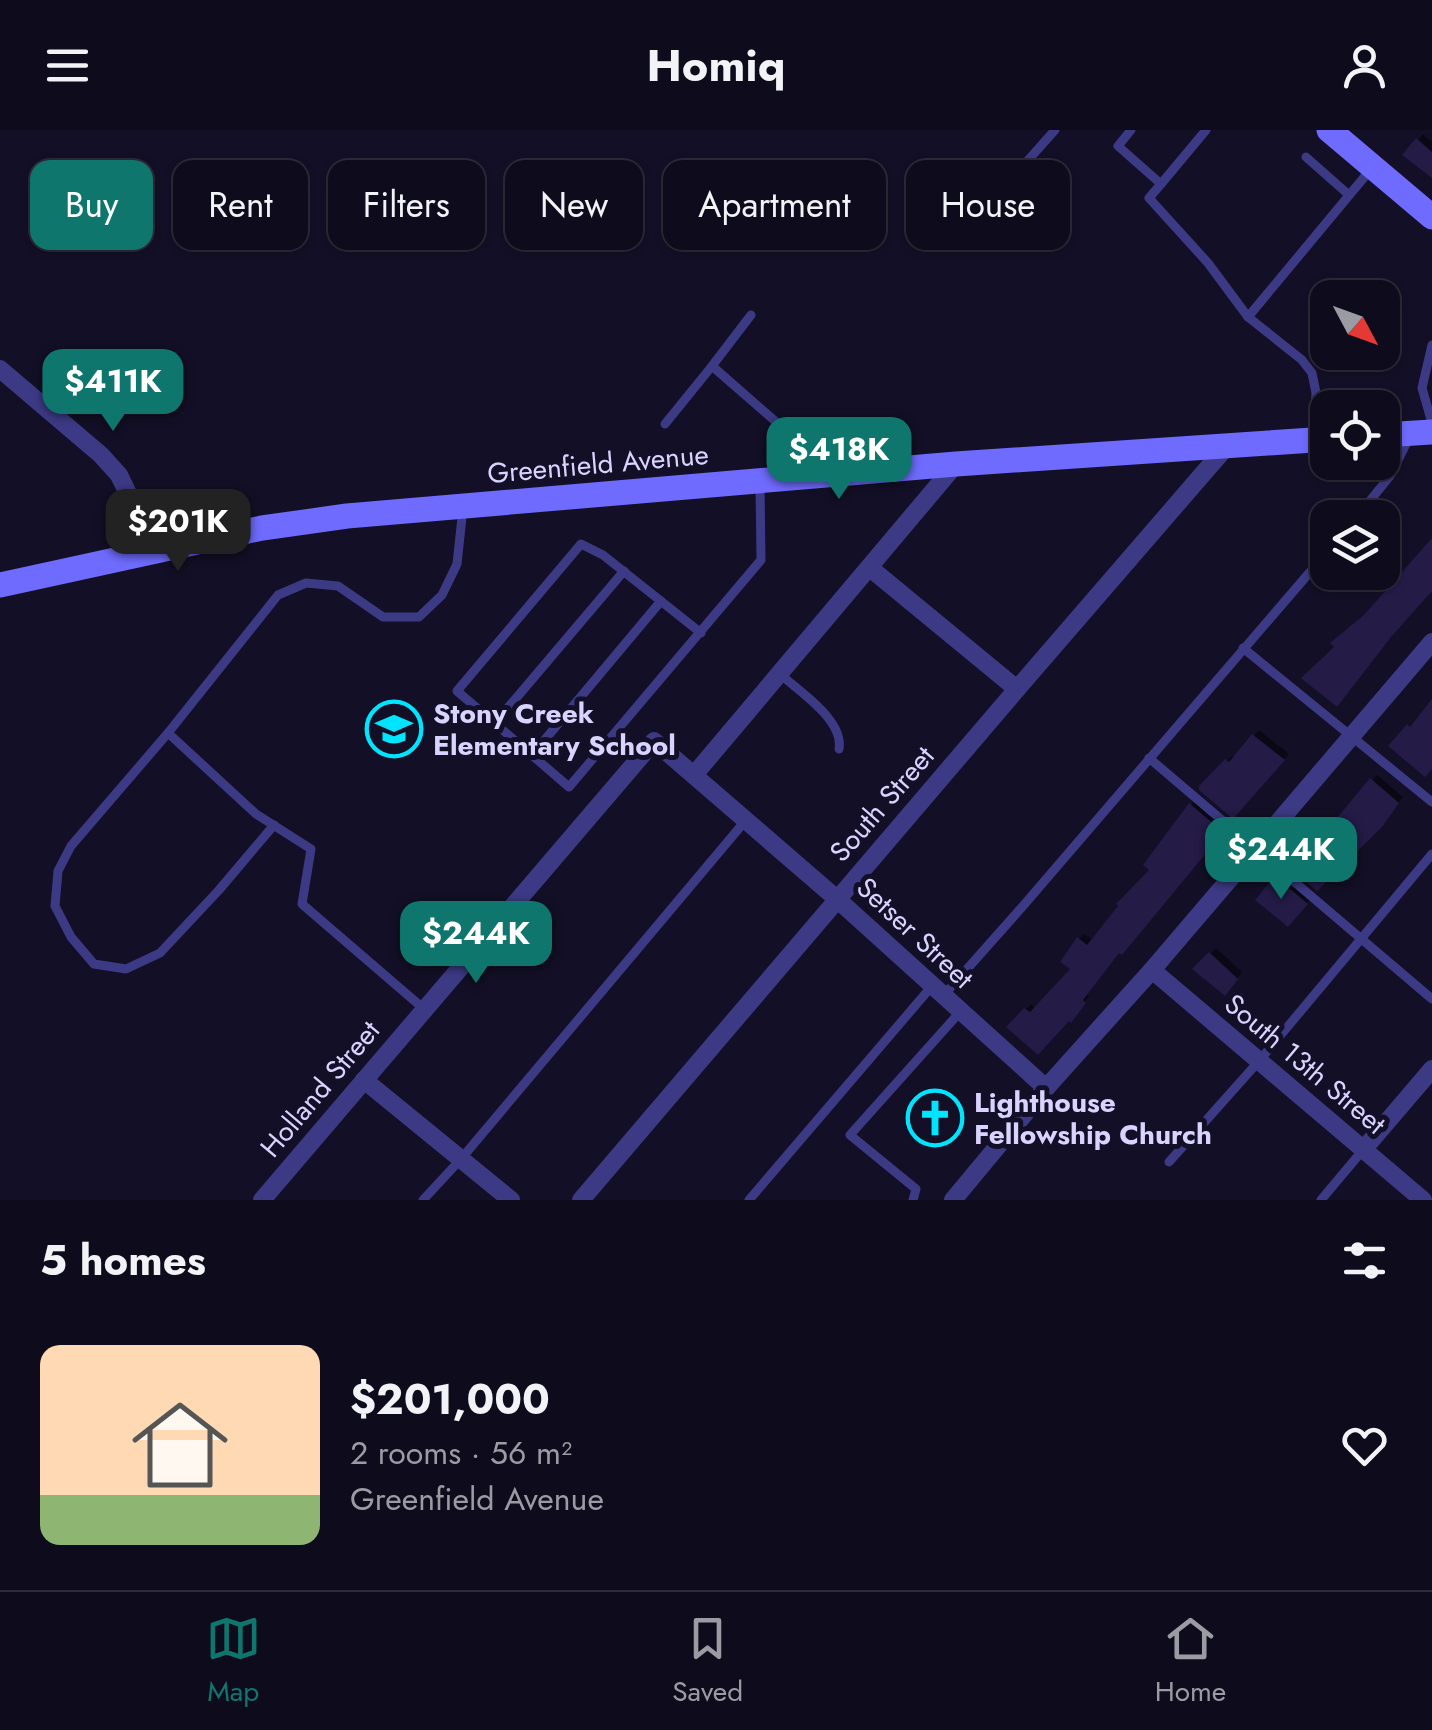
<!DOCTYPE html>
<html lang="en">
<head>
<meta charset="utf-8">
<style>
  :root { --surface:#0e0b1c; --page:#1c1929; --text:#f1f3f6; --muted:#9b9ba3; --line:#2e2b3b; --accent:#0f766e }
  body { margin:0; font-family:Jost,sans-serif; background:var(--page); color:var(--text); height:100vh; display:flex; flex-direction:column; font-size:38px; white-space:nowrap }
  * { box-sizing:border-box; margin:0 }
  p { font-size:32px; color:var(--muted) }
  .icon { flex:none; width:55px; height:55px; fill:none; stroke:currentColor; stroke-width:2; stroke-linecap:round; stroke-linejoin:round }
  .map { position:relative; height:1070px; overflow:hidden }
  .drawer { display:flex; flex-direction:column; background:var(--surface); flex:1 }
  .drawer>* { flex:none }
  .guide { position:absolute; left:30px; top:30px; width:1372px; height:90px; display:flex; gap:20px }
  .needle { width:65px; rotate:131deg }
  .fabs { position:absolute; left:1310px; top:150px; display:grid; gap:20px }
  .fabs a { display:grid; place-items:center; width:90px; height:90px; border-radius:20px; background:var(--surface); box-shadow:0 2px 8px #0004,0 0 0 2px var(--line); font-size:50px }
  .price { position:absolute; translate:-50% -85px; padding:0 22px; border-radius:20px; background:var(--accent); color:#fff; font-size:32px; line-height:65px; filter:drop-shadow(0 2px 5px #0008) }
  .price::after { content:''; position:absolute; left:50%; top:60px; width:30px; height:22px; margin-left:-15px; background:inherit; clip-path:polygon(0 0,100% 0,50% 100%) }
  .price.selected { background:#222; color:#fff }
  ul { padding:0; list-style:none }
  li { display:flex; align-items:center; gap:30px; height:250px; padding:0 40px }
  li span { display:grid; place-items:center; flex:none; width:280px; height:200px; border-radius:20px; color:#555 }
  li>.icon { margin-inline-start:auto }
  span .icon { width:120px; height:120px; fill:#fffc; stroke-width:1 }
  li b { font-size:42px }
  h2 { display:flex; justify-content:space-between; align-items:center; height:120px; padding:0 40px; font-size:42px }
  .tag { padding:0 35px; border-radius:20px; background:var(--surface); box-shadow:0 2px 8px #0004,0 0 0 2px var(--line); font-size:35px; line-height:90px }
  .tag.selected { background:var(--accent); color:#fff }
  header { display:flex; justify-content:space-between; align-items:center; height:130px; padding:0 40px; background:var(--surface); font-size:45px; font-weight:700 }
  .dock { display:flex; justify-content:space-around; align-items:center; height:140px; border-top:2px solid var(--line); background:var(--surface); font-size:28px; color:var(--muted) }
  .dock a { display:grid; justify-items:center; gap:5px }
  .dock .selected { color:var(--accent) }
  .map>svg:first-child { display:block }
  .shadow { fill:#0007 }
  .building { fill:#241b47 }
  .lines { fill:none; stroke-linecap:round; stroke-linejoin:round }
  .lane { stroke:#3d3a85; stroke-width:9 }
  .street { stroke:#3d3a85; stroke-width:18 }
  .secondary { stroke:#6f6bff; stroke-width:25 }
  .labels { text-anchor:middle; dominant-baseline:central; stroke-width:10; stroke-linejoin:round; paint-order:stroke }
  .street-label { font-size:28px; fill:#d9d4ff; stroke:#130f26 }
  .poi-label { font-size:28px; font-weight:bold; fill:#d9d4ff; stroke:#130f26; text-anchor:start }
</style>
</head>
<body>
<header><svg class="icon" aria-label="menu" viewBox="0 0 24 24"><path d="M4 6h16M4 12h16M4 18h16"/></svg>Homiq<svg class="icon" aria-label="person" viewBox="0 0 24 24"><circle cx="12" cy="8" r="4"/><path d="M4 21q1-7 8-7t8 7"/></svg></header>
<div class="map">
<svg width="1432" height="1070" viewBox="0 0 1432 1070">
  <rect width="100%" height="100%" fill="#130f26"/>
  <g class="shadow">
    <polygon points="1423,4 1432,12 1432,44 1406,25"/>
    <polygon points="1259,600 1289,624 1233,686 1201,657 1232,626 1235,628"/>
    <polygon points="1377,645 1403,667 1387,688 1290,735 1321,702 1325,706"/>
    <polygon points="1196,669 1226,697 1127,817 1119,820 1086,864 1089,866 1076,884 1010,897 1031,874 1036,879 1073,838 1079,809 1084,804 1094,811 1153,740 1146,734"/>
    <polygon points="1282,743 1312,768 1288,793 1258,770"/>
    <polygon points="1216,818 1242,842 1230,858 1196,838"/>
  </g>
  <g class="building">
    <polygon points="1416,8 1432,22 1432,48 1402,25"/>
    <polygon points="1432,408 1432,461 1391,507 1337,577 1301,548 1334,517 1330,513 1364,485"/>
    <polygon points="1432,569 1432,639 1425,647 1388,616 1407,594 1410,597"/>
    <polygon points="1252,604 1285,630 1233,689 1199,660 1199,656 1225,629 1229,632"/>
    <polygon points="1370,648 1399,673 1382,697 1317,761 1287,735 1314,706 1319,710"/>
    <polygon points="1189,673 1222,701 1221,705 1122,825 1119,823 1083,870 1086,873 1071,893 1069,891 1038,925 1006,897 1024,878 1030,882 1070,839 1060,832 1077,807 1087,815 1118,776 1116,774 1149,740 1143,735"/>
    <polygon points="1275,746 1308,774 1288,797 1255,770"/>
    <polygon points="1209,822 1238,849 1225,866 1192,839"/>
  </g>
  <g class="lines">
    <g class="lane">
      <polyline points="1131,0 1118,16 1161,54 1206,0"/>
      <polyline points="1306,27 1349,65"/>
      <polyline points="1161,54 1149,68 1208,133 1248,187 1302,230 1312,243 1316,263 1313,306"/>
      <polyline points="990,73 1055,0"/>
      <polyline points="1248,187 1371,39"/>
      <polyline points="1432,215 1422,258 1432,293"/>
      <polyline points="712,236 751,185"/>
      <polyline points="665,294 712,236 806,318 827,340"/>
      <polyline points="1356,388 1390,346 1410,306"/>
      <polyline points="701,503 603,425 581,414 457,561 569,657 761,430 760,355"/>
      <polyline points="1243,518 1432,672"/>
      <path d="M780,544C800,562 844,590 839,619"/>
      <polyline points="495,593 624,441"/>
      <polyline points="168,603 71,716 58,741 55,776 71,807 94,834 126,839 160,823 219,760 274,695"/>
      <polyline points="532,625 661,471"/>
      <polyline points="1149,628 1432,869"/>
      <polyline points="944,865 1023,776 1328,421"/>
      <polyline points="424,879 302,774 311,719 256,684 168,603 278,465 306,453 338,456 383,487 419,487 442,465 457,434 463,378"/>
      <polyline points="1169,1032 1259,931 1432,724"/>
      <polyline points="423,1070 461,1029 746,690"/>
      <polyline points="749,1070 932,856"/>
      <polyline points="913,1070 916,1059 850,1005 960,882"/>
      <polyline points="1321,1070 1363,1020"/>
    </g>
    <g class="street">
      <polyline points="0,239 101,325 119,345 135,378 148,422"/>
      <polyline points="870,438 1017,559"/>
      <polyline points="694,645 956,334"/>
      <polyline points="1152,840 1423,1070"/>
      <polyline points="364,950 511,1070"/>
      <polyline points="1363,1020 1432,939"/>
      <polyline points="262,1070 654,611 837,769 1046,958"/>
      <polyline points="581,1070 1017,559 1227,316"/>
      <polyline points="953,1070 1046,958 1152,840 1432,512"/>
    </g>
    <g class="secondary">
      <polyline points="1329,0 1432,87"/>
      <polyline points="1382,305 1432,302"/>
      <polyline points="0,455 262,398 347,386 956,334 1328,309"/>
    </g>
  </g>
  <defs>
    <g id="school-ring" transform="scale(2.875)"><circle r="9.5" fill="#130f26" stroke="#00e5ff" stroke-width="1.5"/><path d="M0-5L7-2L0 1L-7-2ZM-4 1L0 2.5L4 1V4Q0 6-4 4Z" fill="#00e5ff"/></g>
    <g id="church-ring" transform="scale(2.875)"><circle r="9.5" fill="#130f26" stroke="#00e5ff" stroke-width="1.5"/><path d="M-1.2-6h2.4v3.5h3.3v2.4h-3.3V6h-2.4V-.1h-3.3v-2.4h3.3Z" fill="#00e5ff"/></g>
  </defs>
  <g fill-rule="evenodd">
    <use href="#school-ring" x="394" y="599"/>
    <use href="#church-ring" x="935" y="988"/>
  </g>
  <g class="labels">
    <g class="street-label">
      <text transform="translate(598 334) rotate(-5)">Greenfield Avenue</text>
      <text transform="translate(882 674) rotate(-49)">South Street</text>
      <text transform="translate(915 803) rotate(43)">Setser Street</text>
      <text transform="translate(1305 934) rotate(40)">South 13th Street</text>
      <text transform="translate(320 959) rotate(-50)">Holland Street</text>
    </g>
    <g class="poi-label">
      <text x="433" y="583">Stony Creek<tspan x="433" dy="32">Elementary School</tspan></text>
      <text x="974" y="972">Lighthouse<tspan x="974" dy="32">Fellowship Church</tspan></text>
    </g>
  </g>
</svg>
<div class="fabs">
<a><svg class="needle" viewBox="-14 -14 28 28"><path d="M0-13l5 13h-10z" fill="#e53935"/><path d="M0 13l5-13h-10z" fill="#9b9ba3"/></svg></a>
<a><svg class="icon" aria-label="locate" viewBox="0 0 24 24"><circle cx="12" cy="12" r="6"/><path d="M12 2v4M12 18v4M2 12h4M18 12h4"/></svg></a>
<a><svg class="icon" aria-label="layers" viewBox="0 0 24 24"><path d="M12 4l9 5-9 5-9-5zM3 14l9 5 9-5"/></svg></a>
</div>
<b class="price" style="left:113px;top:304px">$411K</b>
<b class="price" style="left:839px;top:372px">$418K</b>
<b class="price selected" style="left:178px;top:444px">$201K</b>
<b class="price" style="left:1281px;top:772px">$244K</b>
<b class="price" style="left:476px;top:856px">$244K</b>
<div class="guide">
<a class="tag selected">Buy</a>
<a class="tag">Rent</a>
<a class="tag">Filters</a>
<a class="tag">New</a>
<a class="tag">Apartment</a>
<a class="tag">House</a>
</div>
</div>
<section class="drawer">
<h2>5 homes<svg class="icon" aria-label="filters" viewBox="0 0 24 24"><path d="M4 7h16M4 17h16"/><circle cx="9" cy="7" r="2"/><circle cx="15" cy="17" r="2"/></svg></h2>
<ul>
<li><span style="background:linear-gradient(#ffd9b3 75%,#8fb573 0)"><svg class="icon" aria-label="home" viewBox="0 0 24 24"><path d="M3 11l9-7 9 7M6 9v11h12V9"/></svg></span><div><b>$201,000</b><p>2 rooms · 56 m²</p><p>Greenfield Avenue</p></div><svg class="icon" aria-label="heart" viewBox="0 0 24 24"><path d="M12 20l-8-8c-3-5 5-10 8-4 3-6 11-1 8 4z"/></svg></li>
</ul>
</section>
<nav class="dock">
<a class="selected"><svg class="icon" aria-label="map" viewBox="0 0 24 24"><path d="M3 6l6-2 6 2 6-2v14l-6 2-6-2-6 2zM9 4v14M15 6v14"/></svg>Map</a>
<a><svg class="icon" aria-label="saved" viewBox="0 0 24 24"><path d="M7 4h10v16l-5-4-5 4z"/></svg>Saved</a>
<a><svg class="icon" aria-label="home" viewBox="0 0 24 24"><path d="M3 11l9-7 9 7M6 9v11h12V9"/></svg>Home</a>
</nav>
</body>
</html>
